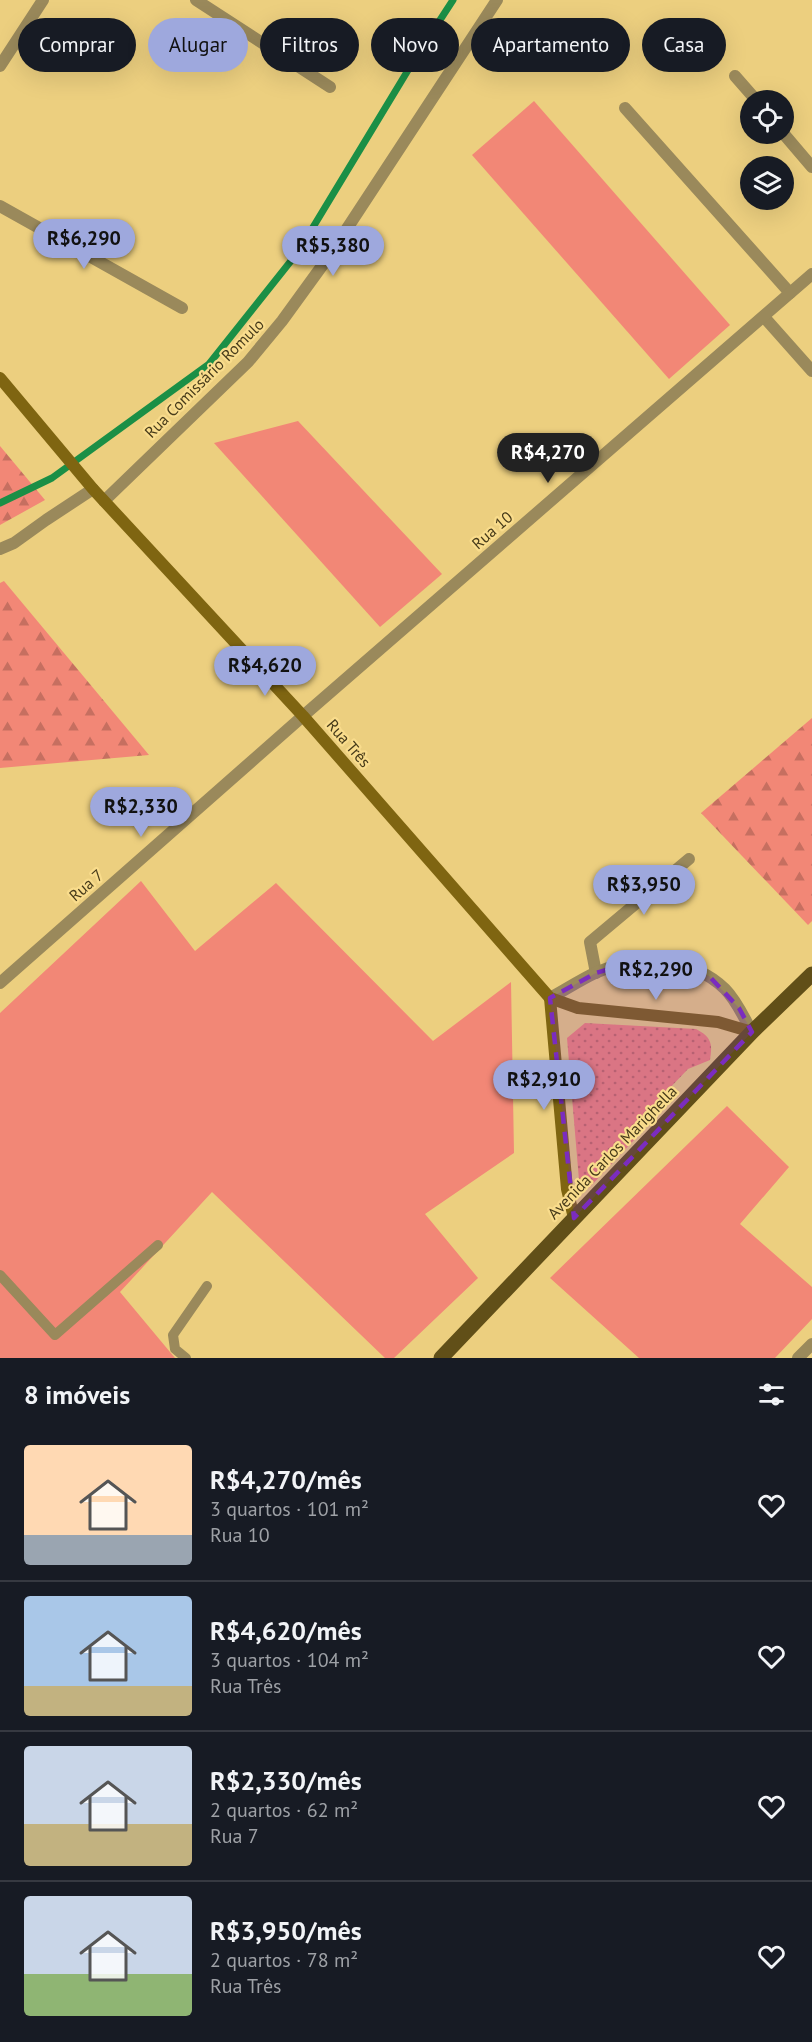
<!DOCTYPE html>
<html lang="pt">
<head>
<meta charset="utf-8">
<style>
  :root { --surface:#171b24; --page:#20242c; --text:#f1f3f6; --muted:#9ea1a6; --line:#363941; --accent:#9ea8dd }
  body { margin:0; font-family:"PT Sans",sans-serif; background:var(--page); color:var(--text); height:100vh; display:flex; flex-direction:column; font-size:22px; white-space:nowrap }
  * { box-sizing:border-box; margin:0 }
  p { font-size:20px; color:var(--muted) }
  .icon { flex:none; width:33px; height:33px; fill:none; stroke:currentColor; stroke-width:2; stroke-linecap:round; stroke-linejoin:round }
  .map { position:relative; height:1358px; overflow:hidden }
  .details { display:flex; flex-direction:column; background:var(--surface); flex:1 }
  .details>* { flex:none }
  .banner { position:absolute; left:18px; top:18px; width:777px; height:54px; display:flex; gap:12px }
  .controls { position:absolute; left:740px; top:90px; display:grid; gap:12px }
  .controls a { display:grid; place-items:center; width:54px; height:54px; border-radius:50%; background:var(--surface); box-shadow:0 6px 24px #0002; font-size:30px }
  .price { position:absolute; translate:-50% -51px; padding:0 14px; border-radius:21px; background:var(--accent); color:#111; font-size:20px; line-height:39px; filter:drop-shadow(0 2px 3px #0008) }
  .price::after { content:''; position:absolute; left:50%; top:36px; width:18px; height:14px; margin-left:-9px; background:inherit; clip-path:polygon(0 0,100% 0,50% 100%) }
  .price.active { background:#222; color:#fff }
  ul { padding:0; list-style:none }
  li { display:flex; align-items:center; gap:18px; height:150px; padding:0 24px }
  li+li { border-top:2px solid var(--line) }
  li span { display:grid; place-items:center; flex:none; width:168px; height:120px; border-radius:6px; color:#555 }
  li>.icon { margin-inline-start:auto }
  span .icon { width:72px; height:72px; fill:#fffc; stroke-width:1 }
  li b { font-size:26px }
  h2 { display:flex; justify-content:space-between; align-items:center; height:72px; padding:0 24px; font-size:26px }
  .pill { padding:0 21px; border-radius:27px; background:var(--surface); box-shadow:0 6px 24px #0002; font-size:21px; line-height:54px }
  .pill.active { background:var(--accent); color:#111 }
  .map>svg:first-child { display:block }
  .grass { fill:#f28776 }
  .forest { fill:url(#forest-firs) }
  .park { fill:url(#park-dots) }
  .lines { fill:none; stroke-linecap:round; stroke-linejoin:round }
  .stream { stroke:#1b8f46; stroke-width:7 }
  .lane { stroke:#9a895b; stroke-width:10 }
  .street { stroke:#9a895b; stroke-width:12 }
  .secondary { stroke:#7f6511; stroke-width:12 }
  .primary { stroke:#614f18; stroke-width:15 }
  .marked { fill:#7b2cbf; fill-opacity:0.2; stroke:#7b2cbf; stroke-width:4.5; stroke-dasharray:12 8; stroke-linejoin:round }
  .labels { text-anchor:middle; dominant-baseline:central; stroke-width:4.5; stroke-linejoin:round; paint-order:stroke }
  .street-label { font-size:16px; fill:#463a19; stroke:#f9dc8c }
</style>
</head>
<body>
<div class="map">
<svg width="812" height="1358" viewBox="0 0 812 1358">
  <defs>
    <pattern id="forest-firs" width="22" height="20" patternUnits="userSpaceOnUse" patternTransform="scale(1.5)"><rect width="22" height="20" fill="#f28776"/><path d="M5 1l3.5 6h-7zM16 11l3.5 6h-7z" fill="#c66f60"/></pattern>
    <pattern id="park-dots" width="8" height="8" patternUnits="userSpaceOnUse" patternTransform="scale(1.5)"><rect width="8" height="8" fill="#f28776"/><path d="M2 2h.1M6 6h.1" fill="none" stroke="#c66f60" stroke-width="1.8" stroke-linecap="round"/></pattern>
  </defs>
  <rect width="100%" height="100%" fill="#eccf7f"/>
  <g class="grass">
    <polygon points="534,101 730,325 669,379 472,155"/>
    <polygon points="298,421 442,574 380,627 214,443"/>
    <polygon points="141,881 195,951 276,883 433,1041 511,982 514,1153 425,1214 478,1278 394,1358 385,1358 212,1192 120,1292 175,1358 0,1358 0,1013"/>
    <polygon points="727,1106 789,1167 740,1224 812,1287 812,1319 775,1358 639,1358 550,1278"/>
  </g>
  <g class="forest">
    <polygon points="0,446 45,500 0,525"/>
    <polygon points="4,581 149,755 0,768 0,583"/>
    <polygon points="812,718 812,921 808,925 701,813"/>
  </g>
  <path class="park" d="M585,1023L696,1029C711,1037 713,1043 710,1060L688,1069L644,1115L635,1139L589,1188L579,1180L567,1038Z"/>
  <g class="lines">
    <polyline class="stream" points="0,503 52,478 209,364 298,252 416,57 453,0"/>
    <g class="lane">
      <polyline points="0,1275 55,1335 158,1245"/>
      <polyline points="186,1358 175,1349 173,1335 207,1286"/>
    </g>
    <g class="street">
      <polyline points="196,0 330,87"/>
      <polyline points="0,66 43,0"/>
      <polyline points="735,76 756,100"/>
      <polyline points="625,108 790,293"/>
      <polyline points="783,133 812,167"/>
      <polyline points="0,206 182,308"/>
      <polyline points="764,317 812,371"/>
      <polyline points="104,501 248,362 282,321 327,259 497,0"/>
      <polyline points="0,549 14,543 46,520 93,489"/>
      <polyline points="596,973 590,942 689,859"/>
      <polyline points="0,983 303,716 812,274"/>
      <path d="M550,998C565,990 580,980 595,973C636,955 691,956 725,989C737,1001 744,1018 752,1032"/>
      <polyline points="798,1358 812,1344"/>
    </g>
    <g class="secondary">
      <polyline points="0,378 93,489 303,716 550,998 578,1008 718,1022 752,1032"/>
      <polyline points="550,998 567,1189 574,1218"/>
    </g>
    <polyline class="primary" points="441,1358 752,1032 812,974"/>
  </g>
  <path class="marked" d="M635,961H666L709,976L739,1008L752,1032L574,1218L550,998L596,973Z"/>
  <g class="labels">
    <g class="street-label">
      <text transform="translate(204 378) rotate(-45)">Rua Comissário Romulo</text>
      <text transform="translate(492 530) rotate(-41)">Rua 10</text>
      <text transform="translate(349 743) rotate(49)">Rua Três</text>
      <text transform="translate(86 885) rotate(-41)">Rua 7</text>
      <text transform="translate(612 1152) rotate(-46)">Avenida Carlos Marighella</text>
    </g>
  </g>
</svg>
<div class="controls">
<a><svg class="icon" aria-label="locate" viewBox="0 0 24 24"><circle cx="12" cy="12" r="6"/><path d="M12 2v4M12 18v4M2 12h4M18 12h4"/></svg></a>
<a><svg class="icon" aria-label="layers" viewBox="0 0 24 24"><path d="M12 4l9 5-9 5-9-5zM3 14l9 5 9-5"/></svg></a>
</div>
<b class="price" style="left:84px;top:270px">R$6,290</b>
<b class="price" style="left:333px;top:277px">R$5,380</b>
<b class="price active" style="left:548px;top:484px">R$4,270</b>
<b class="price" style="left:265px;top:697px">R$4,620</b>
<b class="price" style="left:141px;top:838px">R$2,330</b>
<b class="price" style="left:644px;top:916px">R$3,950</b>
<b class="price" style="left:656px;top:1001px">R$2,290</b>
<b class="price" style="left:544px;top:1111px">R$2,910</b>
<div class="banner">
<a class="pill">Comprar</a>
<a class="pill active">Alugar</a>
<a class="pill">Filtros</a>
<a class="pill">Novo</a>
<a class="pill">Apartamento</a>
<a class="pill">Casa</a>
</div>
</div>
<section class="details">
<h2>8 imóveis<svg class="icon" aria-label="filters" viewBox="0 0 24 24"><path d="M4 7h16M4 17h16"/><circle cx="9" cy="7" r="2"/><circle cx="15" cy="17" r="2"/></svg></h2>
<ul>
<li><span style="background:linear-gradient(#ffd9b3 75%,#9aa5b1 0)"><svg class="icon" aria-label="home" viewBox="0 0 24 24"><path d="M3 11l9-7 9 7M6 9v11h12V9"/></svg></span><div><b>R$4,270/mês</b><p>3 quartos · 101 m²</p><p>Rua 10</p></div><svg class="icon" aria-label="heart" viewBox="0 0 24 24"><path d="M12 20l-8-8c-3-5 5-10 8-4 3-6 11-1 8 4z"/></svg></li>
<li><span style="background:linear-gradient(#a9c7e8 75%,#c2b280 0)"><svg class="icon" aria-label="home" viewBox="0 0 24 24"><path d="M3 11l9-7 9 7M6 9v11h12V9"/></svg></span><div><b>R$4,620/mês</b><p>3 quartos · 104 m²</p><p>Rua Três</p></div><svg class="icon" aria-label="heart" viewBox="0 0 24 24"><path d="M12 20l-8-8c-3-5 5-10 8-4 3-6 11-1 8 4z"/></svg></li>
<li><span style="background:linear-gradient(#c9d6e8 65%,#c2b280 0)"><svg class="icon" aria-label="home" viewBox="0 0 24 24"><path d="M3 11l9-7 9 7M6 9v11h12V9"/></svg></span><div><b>R$2,330/mês</b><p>2 quartos · 62 m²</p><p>Rua 7</p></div><svg class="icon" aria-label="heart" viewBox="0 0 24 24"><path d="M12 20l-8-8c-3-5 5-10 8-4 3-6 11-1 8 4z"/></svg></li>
<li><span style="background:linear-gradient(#c9d6e8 65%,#8fb573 0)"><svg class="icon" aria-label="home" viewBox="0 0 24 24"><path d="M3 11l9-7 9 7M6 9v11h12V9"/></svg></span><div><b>R$3,950/mês</b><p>2 quartos · 78 m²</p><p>Rua Três</p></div><svg class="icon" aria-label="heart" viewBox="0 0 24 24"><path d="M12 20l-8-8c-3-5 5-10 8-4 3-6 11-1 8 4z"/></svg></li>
</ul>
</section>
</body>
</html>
